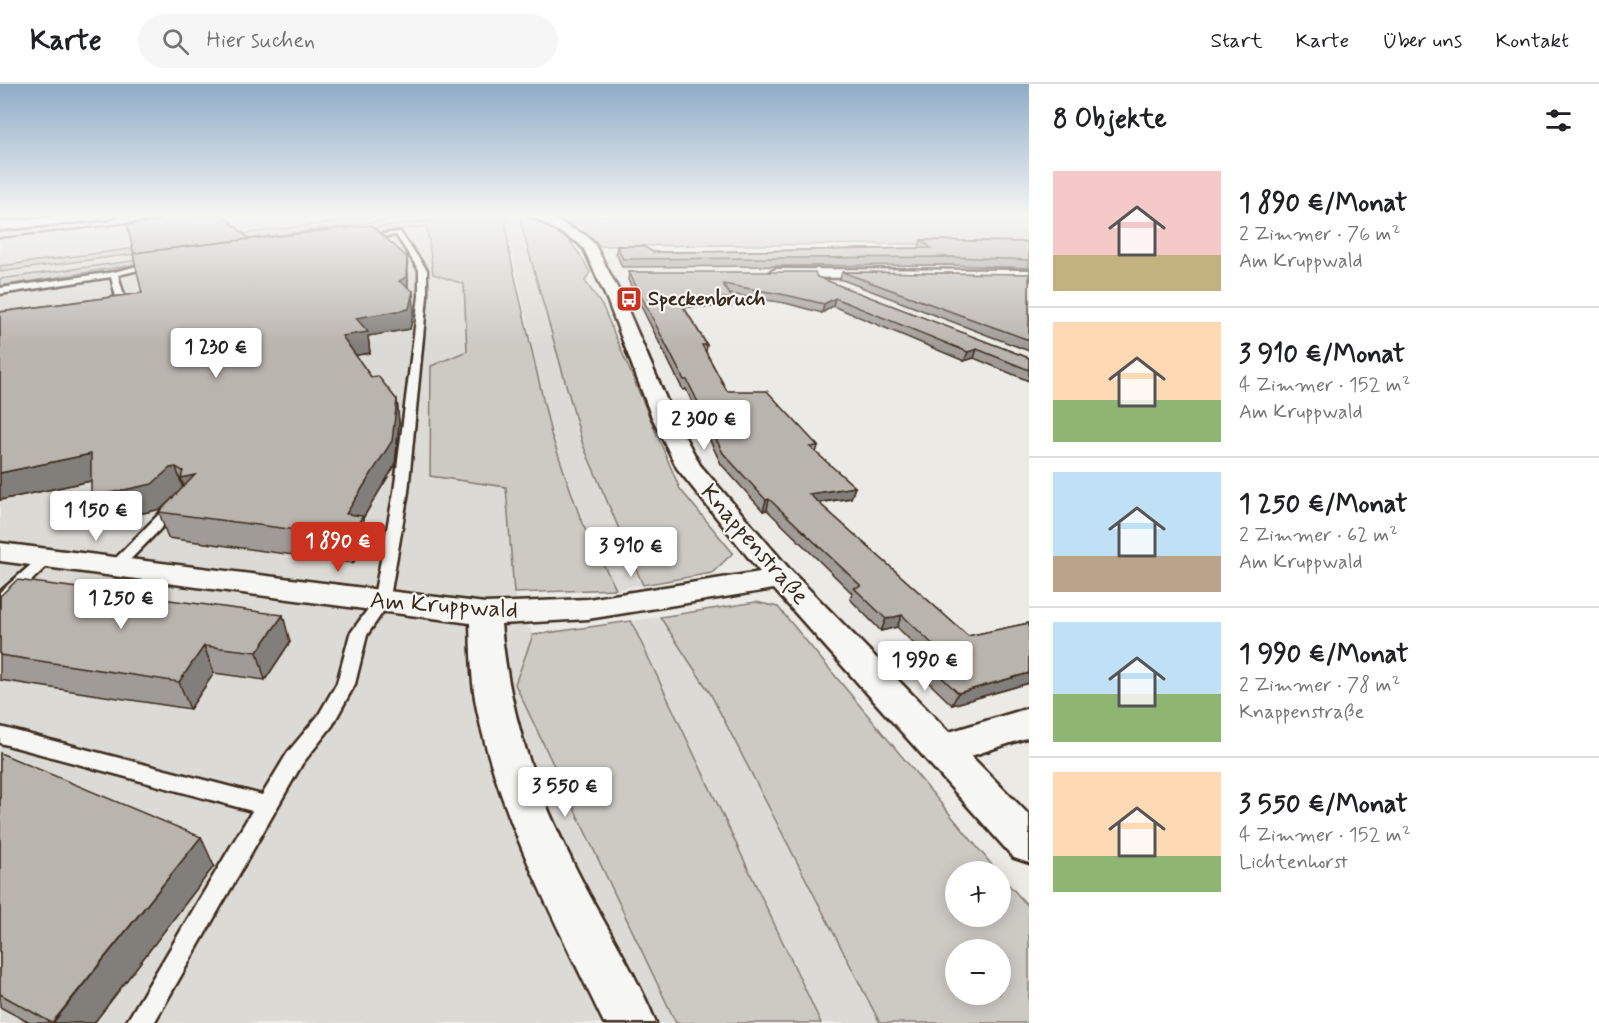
<!DOCTYPE html>
<html lang="de">
<head>
<meta charset="utf-8">
<style>
  :root { --surface:#fff; --page:#f6f6f6; --text:#202124; --muted:#757577; --line:#e0e0e0; --accent:#c8321e }
  body { margin:0; font-family:Mynerve,sans-serif; background:var(--page); color:var(--text); height:100vh; display:flex; flex-direction:column; font-size:22px; white-space:nowrap }
  * { box-sizing:border-box; margin:0 }
  p { font-size:20px; color:var(--muted) }
  .icon { flex:none; width:33px; height:33px; fill:none; stroke:currentColor; stroke-width:2; stroke-linecap:round; stroke-linejoin:round }
  .map { position:relative; flex:1; overflow:hidden }
  .sheet { display:flex; flex-direction:column; background:var(--surface); width:570px }
  .sheet>* { flex:none }
  .buttons { position:absolute; left:945px; top:777px; display:grid; gap:12px }
  .buttons a { display:grid; place-items:center; width:66px; height:66px; border-radius:50%; background:var(--surface); box-shadow:0 3px 15px #0003; font-size:30px }
  .price { position:absolute; translate:-50% -51px; padding:0 14px; border-radius:6px; background:#fff; color:#222; font-size:20px; line-height:39px; filter:drop-shadow(0 2px 3px #0008) }
  .price::after { content:''; position:absolute; left:50%; top:36px; width:18px; height:14px; margin-left:-9px; background:inherit; clip-path:polygon(0 0,100% 0,50% 100%) }
  .price.on { background:var(--accent); color:#fff }
  ul { padding:0; list-style:none }
  li { display:flex; align-items:center; gap:18px; height:150px; padding:0 24px }
  li+li { border-top:2px solid var(--line) }
  li span { display:grid; place-items:center; flex:none; width:168px; height:120px; border-radius:0px; color:#555 }
  li>.icon { margin-inline-start:auto }
  span .icon { width:72px; height:72px; fill:#fffc; stroke-width:1 }
  li b { font-size:26px }
  h2 { display:flex; justify-content:space-between; align-items:center; height:72px; padding:0 24px; font-size:26px }
  header { display:flex; align-items:center; gap:36px; box-sizing:border-box; height:84px; padding:0 30px; background:var(--surface); border-bottom:2px solid var(--line) }
  header strong { font-size:28px }
  nav { display:flex; gap:33px; margin-inline-start:auto; font-size:21px }
  .search { width:420px; height:54px; background:var(--page); display:flex; align-items:center; gap:15px; box-sizing:border-box; padding:0 21px; border-radius:33px; color:var(--muted); font-size:22px }
  main { display:flex; flex:1; min-height:0 }
  .map>svg:first-child { display:block }
  .built { fill:#dcdad4 }
  .green { fill:#cdcac4; stroke:#847a71; stroke-width:1.5; fill-rule:evenodd }
  .lines { fill:none; stroke-linecap:round; stroke-linejoin:round }
  .lane-casing { stroke:#3b2a1e; stroke-width:5 }
  .street-casing { stroke:#3b2a1e; stroke-width:5 }
  .lane { fill:#f6f6f2; fill-rule:evenodd }
  .street { fill:#f6f6f2; fill-rule:evenodd }
  .rail { stroke:#3b2a1e; stroke-width:2 }
  .wall { fill:#a09b96; stroke:#3b2a1e; stroke-width:1.5 }
  .shaded-wall { fill:#827e7a; stroke:#3b2a1e; stroke-width:1.5 }
  .building { fill:#bab4ae; stroke:#3b2a1e; stroke-width:1.5 }
  .labels { text-anchor:middle; dominant-baseline:central; stroke-width:4.5; stroke-linejoin:round; paint-order:stroke }
  .far-poi-label { font-size:20px; font-weight:bold; fill:#3b2a1e; stroke:#f6f6f2; text-anchor:start }
  .street-label { font-size:24px; fill:#3b2a1e; stroke:#f6f6f2 }
</style>
</head>
<body>
<header>
<strong>Karte</strong>
<div class="search"><svg class="icon" aria-label="search" viewBox="0 0 24 24"><circle cx="10" cy="10" r="6"/><path d="M15 15l6 6"/></svg>Hier suchen</div>
<nav><a>Start</a><a>Karte</a><a>Über uns</a><a>Kontakt</a></nav>
</header>
<main>
<div class="map">
<svg width="1029" height="939" viewBox="0 0 1029 939">
  <rect width="100%" height="100%" fill="#ebeae5"/>
  <filter id="ink" filterUnits="userSpaceOnUse"><feTurbulence type="fractalNoise" baseFrequency=".0167" numOctaves="2"/><feDisplacementMap in="SourceGraphic" scale="12" xChannelSelector="R" yChannelSelector="G"/><feConvolveMatrix kernelMatrix="1 2 1 2 8 2 1 2 1" color-interpolation-filters="sRGB"/></filter>
  <g filter="url(#ink)">
    <g class="built">
      <polygon points="153,131 450,131 426,137 0,195 0,147"/>
      <polygon points="509,131 521,131 521,140 583,361 643,501 616,505 582,439 551,350 506,138"/>
      <polygon points="427,142 433,190 464,200 467,268 431,282 506,403 514,509 533,551 515,600 676,939 0,939 0,202 145,179"/>
      <polygon points="660,533 710,609 880,939 821,939 631,537"/>
    </g>
    <g class="green">
      <polygon points="387,131 426,131 0,188 0,182"/>
      <polygon points="450,131 509,131 506,138 509,167 551,350 582,439 616,505 514,509 506,403 430,392 431,282 467,267 464,200 433,190 427,142 145,179 0,202 0,195 426,137"/>
      <path d="M521,131C554,131 577,163 590,188L585,197L603,223L680,405L733,469L712,489L643,501L583,361L521,140Z"/>
      <polygon points="552,131 1029,131 1029,159 600,162 592,153"/>
      <path d="M756,518L778,523L997,787L956,788V832H1000L1001,792L1029,823V939H880L710,609L660,533ZM956,866H1000V910H956Z"/>
      <polygon points="631,537 821,939 676,939 515,600 533,551"/>
    </g>
    <g class="lines">
      <g class="lane-casing">
        <g id="lane">
          <polygon points="400,148 427,186 427,212 408,408 389,519 367,551 355,600 332,642 302,680 154,939 126,939 252,727 0,659 0,643 262,711 288,668 318,632 337,599 350,550 373,518 394,408 419,212 419,186 396,151 362,155 358,153"/>
          <path d="M157,177L160,181L118,191L125,215C120,219 105,221 100,217L116,213L111,193L0,210V204L114,188Z"/>
          <polygon points="175,418 180,419 182,422 180,425 119,487 109,487 106,484 109,481 170,419"/>
          <polygon points="47,469 55,474 52,477 6,521 0,522 0,508 42,471"/>
        </g>
      </g>
      <g class="street-casing">
        <g id="street">
          <polygon points="77,131 116,131 110,135 0,146 0,138"/>
          <path d="M530,131H545L587,152L595,161L623,215L673,331L700,381L791,487L949,648L1029,624V653L971,672L1029,731V779L1014,774L774,505L588,535L501,540C510,643 541,719 589,810C612,853 638,894 656,939H604C556,839 502,739 478,630C471,600 471,569 470,539L0,477V459L485,519L588,515L760,488L677,384L651,331L607,215L584,165L577,158Z"/>
          <polygon points="776,185 1029,186 1029,196 771,193 768,190 771,187"/>
        </g>
      </g>
      <use href="#lane" class="lane"/>
      <use href="#street" class="street"/>
      <polyline class="rail" points="0,154 203,131"/>
    </g>
    <g class="wall">
      <polygon points="152,131 223,131 249,155 407,173 408,190 408,203 414,226 410,245 368,252 370,269 355,271 371,293 397,316 399,339 395,381 363,434 367,458 353,479 168,454 159,428 178,409 161,425 102,438 91,397 0,416 0,228 142,209 157,137"/>
      <polygon points="921,156 1029,158 1029,184 948,181 622,183 616,169 617,162 653,168 695,168 920,164 919,163"/>
      <polygon points="629,188 817,193 1029,274 1029,297 974,274 964,277 833,222 822,229 785,219 729,210 732,214 731,223 684,223 707,261 706,268 727,307 818,362 816,369 855,403 851,414 819,419 968,552 1029,539 1029,599 952,621 917,587 923,575 928,574 897,543 881,547 850,515 852,509 767,426 763,427 721,380 686,305 683,306 628,196"/>
      <polygon points="842,188 1029,190 1029,267 840,195"/>
      <polygon points="0,512 290,558 265,596 214,589 190,625 0,596"/>
      <polygon points="0,669 214,782 94,939 30,939 0,923"/>
    </g>
    <g class="shaded-wall">
      <polygon points="407,173 408,190 407,211 399,197"/>
      <polygon points="413,207 414,226 410,245 368,252 370,269 345,273 342,252 356,234"/>
      <polygon points="835,214 833,222 822,229 824,220"/>
      <polygon points="977,265 974,274 964,277 968,268"/>
      <polygon points="397,316 399,339 395,381 363,434 367,458 353,479 346,430"/>
      <polygon points="91,370 100,395 0,416 0,389"/>
      <polygon points="176,383 184,408 178,409 161,425 102,438 91,413 170,384"/>
      <polygon points="195,391 189,419 181,394"/>
      <polygon points="855,403 851,414 806,420 809,410"/>
      <polygon points="769,415 767,426 763,427 766,416"/>
      <polygon points="283,531 290,558 265,596 257,568"/>
      <polygon points="902,531 897,543 881,547 886,535"/>
      <polygon points="204,562 214,589 190,625 179,598"/>
      <polygon points="1029,589 1029,599 952,621 958,609"/>
      <polygon points="201,753 214,782 94,939 53,939"/>
    </g>
    <g class="building">
      <polygon points="154,131 223,131 249,155 142,168 134,170 127,141 159,137"/>
      <polygon points="371,141 407,173 406,193 399,197 413,207 409,225 356,234 368,248 342,252 371,293 378,292 397,316 392,357 346,430 363,432 349,453 159,428 195,391 181,394 183,387 176,383 170,384 152,400 91,413 91,370 0,389 0,228 142,209 133,170 142,168"/>
      <polygon points="921,156 1029,158 1029,176 951,173 623,175 617,162 643,162 653,168 695,168 931,164"/>
      <polygon points="629,188 815,188 817,193 1029,274 1029,286 977,265 968,268 835,214 824,220 786,211 723,200 732,214 678,215 707,261 702,261 727,307 767,307 818,362 810,363 855,403 809,410 968,552 1029,539 1029,589 958,609 923,575 943,570 902,531 886,535 854,504 861,502 769,415 766,416 723,369 687,296 684,296"/>
      <polygon points="842,188 1029,190 1029,256"/>
      <polygon points="17,496 283,531 257,568 204,562 179,598 0,571 0,512"/>
      <polygon points="0,669 201,753 52,939 0,910"/>
    </g>
  </g>
  <linearGradient id="sky" x2="0" y2="1"><stop stop-color="#8eacc8"/><stop offset="0.5" stop-color="#f6f6f3"/><stop offset="1" stop-color="#f6f6f3" stop-opacity="0"/></linearGradient>
  <rect width="1029" height="262" fill="url(#sky)"/>
  <defs>
    <g id="bus-square" transform="scale(1.35)"><rect x="-9" y="-9" width="18" height="18" rx="4" fill="#c8321e" stroke="#f6f6f2"/><path d="M-5-6H5V4H4V6H2V4H-2V6H-4V4H-5ZM-3.5-4V0h7V-4ZM-3.5 1.2v1.5H-2V1.2ZM2 1.2v1.5H3.5V1.2Z" fill="#fff"/></g>
  </defs>
  <g fill-rule="evenodd">
    <use href="#bus-square" x="629" y="215"/>
  </g>
  <g class="labels">
    <g class="far-poi-label">
      <text x="648" y="215">Speckenbruch</text>
    </g>
    <g class="street-label">
      <text transform="translate(754 461) rotate(49)">Knappenstraße</text>
      <text transform="translate(444 522) rotate(4)">Am Kruppwald</text>
    </g>
  </g>
</svg>
<div class="buttons">
<a>+</a>
<a>−</a>
</div>
<b class="price" style="left:216px;top:295px">1 230 €</b>
<b class="price" style="left:704px;top:367px">2 300 €</b>
<b class="price" style="left:96px;top:458px">1 150 €</b>
<b class="price on" style="left:338px;top:489px">1 890 €</b>
<b class="price" style="left:631px;top:494px">3 910 €</b>
<b class="price" style="left:121px;top:546px">1 250 €</b>
<b class="price" style="left:925px;top:608px">1 990 €</b>
<b class="price" style="left:565px;top:734px">3 550 €</b>
</div>
<section class="sheet">
<h2>8 Objekte<svg class="icon" aria-label="filters" viewBox="0 0 24 24"><path d="M4 7h16M4 17h16"/><circle cx="9" cy="7" r="2"/><circle cx="15" cy="17" r="2"/></svg></h2>
<ul>
<li><span style="background:linear-gradient(#f6c9c9 70%,#c2b280 0)"><svg class="icon" aria-label="home" viewBox="0 0 24 24"><path d="M3 11l9-7 9 7M6 9v11h12V9"/></svg></span><div><b>1 890 €/Monat</b><p>2 Zimmer · 76 m²</p><p>Am Kruppwald</p></div></li>
<li><span style="background:linear-gradient(#ffd9b3 65%,#8fb573 0)"><svg class="icon" aria-label="home" viewBox="0 0 24 24"><path d="M3 11l9-7 9 7M6 9v11h12V9"/></svg></span><div><b>3 910 €/Monat</b><p>4 Zimmer · 152 m²</p><p>Am Kruppwald</p></div></li>
<li><span style="background:linear-gradient(#bfe0f5 70%,#b9a48a 0)"><svg class="icon" aria-label="home" viewBox="0 0 24 24"><path d="M3 11l9-7 9 7M6 9v11h12V9"/></svg></span><div><b>1 250 €/Monat</b><p>2 Zimmer · 62 m²</p><p>Am Kruppwald</p></div></li>
<li><span style="background:linear-gradient(#bfe0f5 60%,#8fb573 0)"><svg class="icon" aria-label="home" viewBox="0 0 24 24"><path d="M3 11l9-7 9 7M6 9v11h12V9"/></svg></span><div><b>1 990 €/Monat</b><p>2 Zimmer · 78 m²</p><p>Knappenstraße</p></div></li>
<li><span style="background:linear-gradient(#ffd9b3 70%,#8fb573 0)"><svg class="icon" aria-label="home" viewBox="0 0 24 24"><path d="M3 11l9-7 9 7M6 9v11h12V9"/></svg></span><div><b>3 550 €/Monat</b><p>4 Zimmer · 152 m²</p><p>Lichtenhorst</p></div></li>
</ul>
</section>
</main>
</body>
</html>
